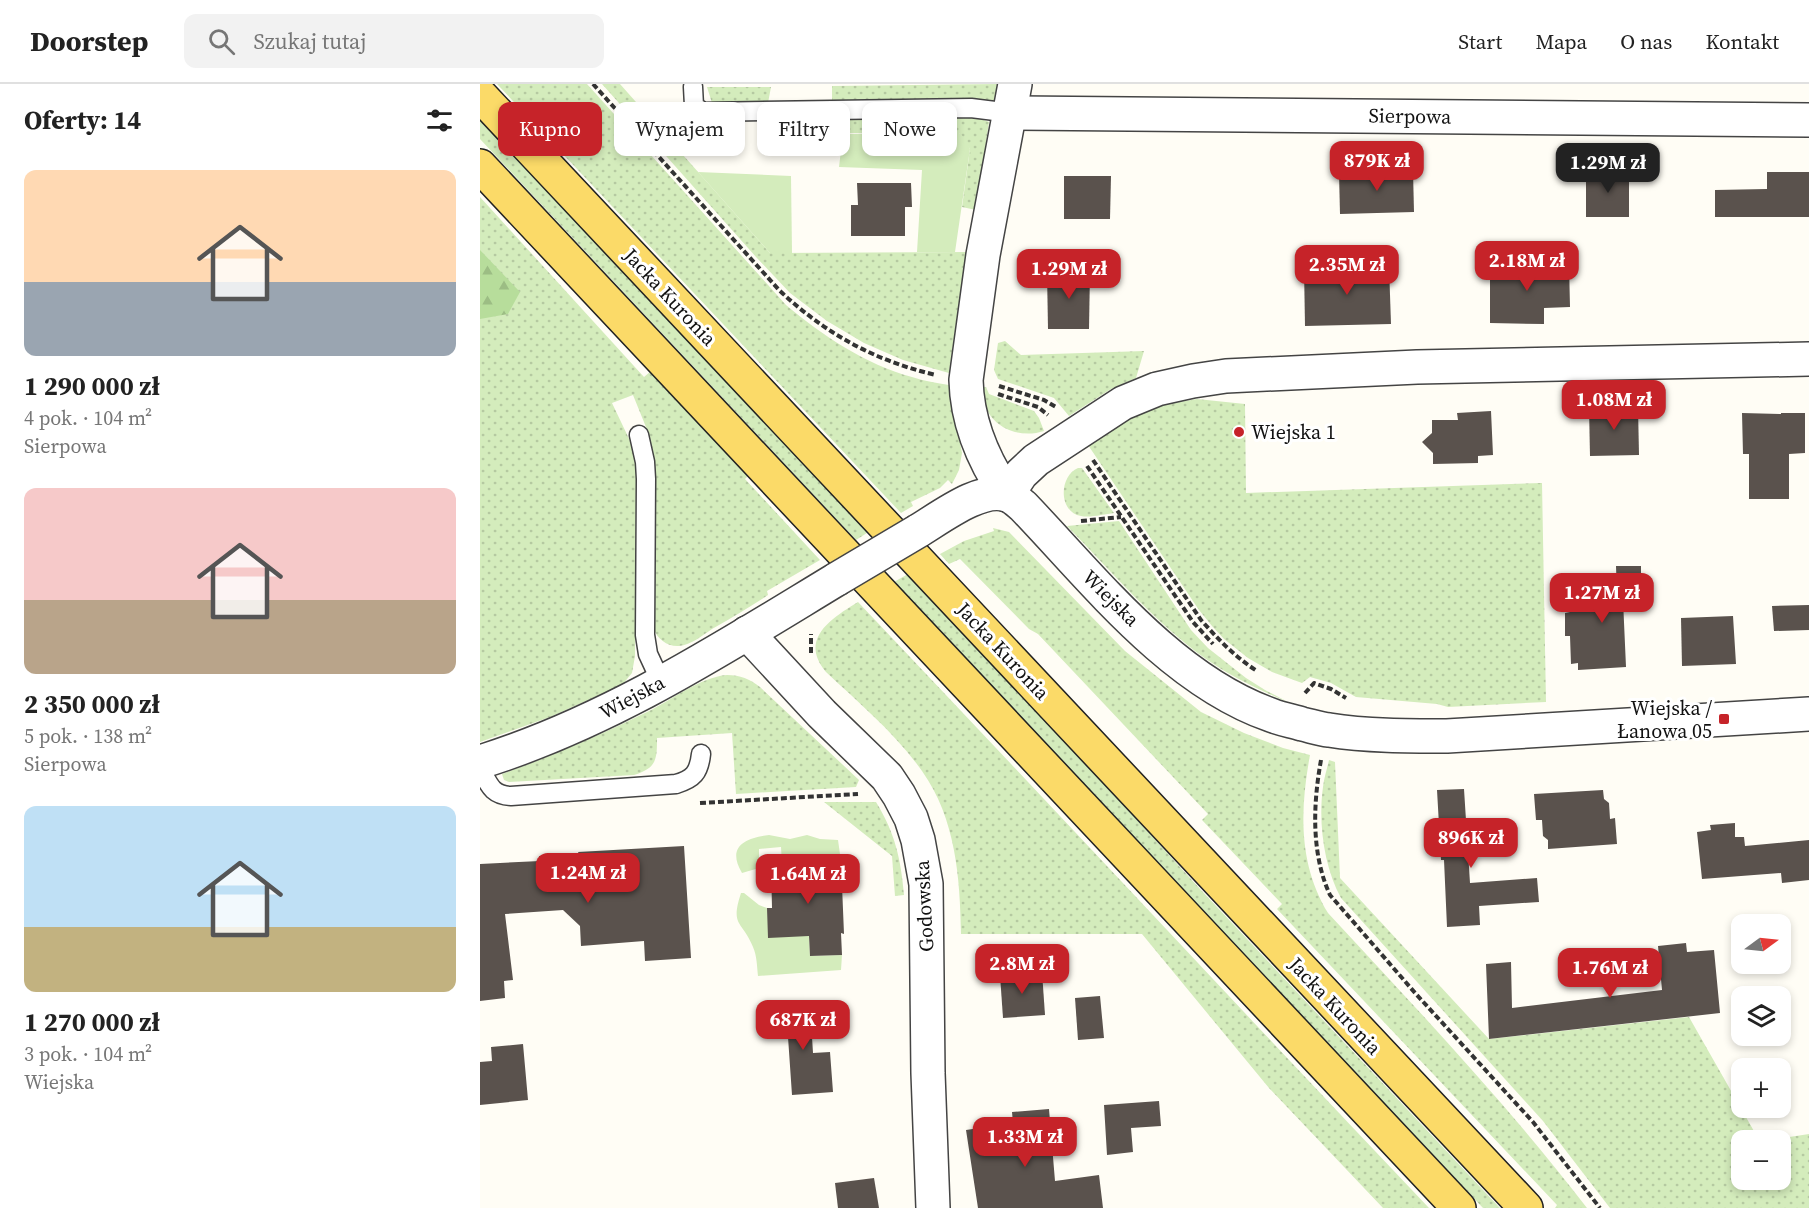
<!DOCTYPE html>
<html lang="pl">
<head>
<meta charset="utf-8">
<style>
  :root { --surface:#fff; --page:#f2f2f2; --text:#222; --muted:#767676; --line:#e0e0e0; --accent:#c62329 }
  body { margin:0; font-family:"Source Serif 4",serif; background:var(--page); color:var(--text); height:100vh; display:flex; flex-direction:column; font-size:22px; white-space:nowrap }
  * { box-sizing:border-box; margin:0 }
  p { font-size:20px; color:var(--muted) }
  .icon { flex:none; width:33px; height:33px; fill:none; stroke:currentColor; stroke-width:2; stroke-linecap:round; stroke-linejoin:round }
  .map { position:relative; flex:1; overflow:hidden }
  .panel { display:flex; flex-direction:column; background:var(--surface); width:480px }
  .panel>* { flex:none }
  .hud { position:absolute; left:18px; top:18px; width:570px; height:54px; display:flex; gap:12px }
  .needle { width:39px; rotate:75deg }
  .buttons { position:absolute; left:1251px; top:830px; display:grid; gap:12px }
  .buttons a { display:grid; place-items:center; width:60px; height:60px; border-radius:12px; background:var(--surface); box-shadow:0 3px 9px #0003; font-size:30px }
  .price { position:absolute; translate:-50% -51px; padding:0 14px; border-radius:12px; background:var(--accent); color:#fff; font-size:20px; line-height:39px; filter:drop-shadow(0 2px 3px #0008) }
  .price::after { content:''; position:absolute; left:50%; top:36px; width:18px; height:14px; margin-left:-9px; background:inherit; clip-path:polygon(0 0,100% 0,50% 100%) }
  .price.on { background:#222; color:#fff }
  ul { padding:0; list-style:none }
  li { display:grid; align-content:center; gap:12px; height:318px; padding:0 24px }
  li span { display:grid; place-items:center; height:186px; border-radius:12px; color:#555 }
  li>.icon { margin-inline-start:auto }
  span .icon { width:108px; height:108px; fill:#fffc; stroke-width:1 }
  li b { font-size:26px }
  h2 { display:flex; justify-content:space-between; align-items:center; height:72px; padding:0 24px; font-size:26px }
  .tag { padding:0 21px; border-radius:12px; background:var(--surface); box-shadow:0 3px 9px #0003; font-size:21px; line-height:54px }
  .tag.on { background:var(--accent); color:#fff }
  header { display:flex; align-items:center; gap:36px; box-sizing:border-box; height:84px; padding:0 30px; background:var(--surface); border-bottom:2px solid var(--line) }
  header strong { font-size:28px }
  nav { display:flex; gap:33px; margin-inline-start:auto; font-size:21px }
  .search { width:420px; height:54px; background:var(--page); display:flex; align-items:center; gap:15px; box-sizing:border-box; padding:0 21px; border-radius:12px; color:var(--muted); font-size:22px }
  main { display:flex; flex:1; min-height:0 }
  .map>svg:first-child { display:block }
  .grass { fill:url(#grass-dots) }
  .forest { fill:url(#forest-firs) }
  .garden { fill:#d4ecbc }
  .building { fill:#5a524d }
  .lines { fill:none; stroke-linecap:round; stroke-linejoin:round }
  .service-casing { stroke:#444; stroke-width:21 }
  .minor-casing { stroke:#444; stroke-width:36 }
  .tertiary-casing { stroke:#444; stroke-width:36 }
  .primary-casing { stroke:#222; stroke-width:36 }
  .path { stroke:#333; stroke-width:4; stroke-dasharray:6 3; stroke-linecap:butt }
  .service { stroke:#fff; stroke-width:18 }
  .minor { stroke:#fff; stroke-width:33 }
  .tertiary { stroke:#fff; stroke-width:33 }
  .primary { stroke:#fbda68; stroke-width:33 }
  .tertiary-bridge-casing { stroke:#444; stroke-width:36; stroke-linecap:butt }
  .tertiary-bridge { stroke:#fff; stroke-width:33 }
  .poi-dot { fill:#c62329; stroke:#fff; stroke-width:2 }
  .labels { text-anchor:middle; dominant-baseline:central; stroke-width:6; stroke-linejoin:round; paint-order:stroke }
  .street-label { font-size:20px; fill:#111; stroke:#fff }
  .poi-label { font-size:20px; fill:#111; stroke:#fff; text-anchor:start }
</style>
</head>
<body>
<header>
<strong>Doorstep</strong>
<div class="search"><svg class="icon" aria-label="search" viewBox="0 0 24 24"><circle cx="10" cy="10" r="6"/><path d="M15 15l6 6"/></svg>Szukaj tutaj</div>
<nav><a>Start</a><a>Mapa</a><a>O nas</a><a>Kontakt</a></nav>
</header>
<main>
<section class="panel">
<h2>Oferty: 14<svg class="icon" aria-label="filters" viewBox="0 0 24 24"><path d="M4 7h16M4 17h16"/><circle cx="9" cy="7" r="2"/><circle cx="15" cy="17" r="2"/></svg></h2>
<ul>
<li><span style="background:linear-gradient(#ffd9b3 60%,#9aa5b1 0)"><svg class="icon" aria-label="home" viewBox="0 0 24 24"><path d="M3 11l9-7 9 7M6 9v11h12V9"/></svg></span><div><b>1 290 000 zł</b><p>4 pok. · 104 m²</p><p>Sierpowa</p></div></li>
<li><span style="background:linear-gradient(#f6c9c9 60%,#b9a48a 0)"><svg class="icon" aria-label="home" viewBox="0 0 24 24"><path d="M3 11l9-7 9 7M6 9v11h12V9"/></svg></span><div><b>2 350 000 zł</b><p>5 pok. · 138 m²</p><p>Sierpowa</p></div></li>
<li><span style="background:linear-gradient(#bfe0f5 65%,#c2b280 0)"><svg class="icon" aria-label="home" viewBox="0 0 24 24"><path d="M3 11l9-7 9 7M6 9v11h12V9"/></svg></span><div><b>1 270 000 zł</b><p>3 pok. · 104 m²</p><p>Wiejska</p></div></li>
</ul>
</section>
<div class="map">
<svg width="1329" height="1124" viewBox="0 0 1329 1124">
  <defs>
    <pattern id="grass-dots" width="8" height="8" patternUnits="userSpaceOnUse" patternTransform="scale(1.5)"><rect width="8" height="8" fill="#d4ecbc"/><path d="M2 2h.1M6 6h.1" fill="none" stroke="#b5c9a1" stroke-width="1.8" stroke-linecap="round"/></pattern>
    <pattern id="forest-firs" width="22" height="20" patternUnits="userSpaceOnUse" patternTransform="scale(1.5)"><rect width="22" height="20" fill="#b7dd9b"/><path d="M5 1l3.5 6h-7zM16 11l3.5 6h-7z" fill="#9cbd84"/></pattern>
  </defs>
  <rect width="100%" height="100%" fill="#fffdf5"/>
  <g class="grass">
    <path d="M17,0H107L306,221C343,252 385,280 432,293C444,297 457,299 469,301L482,369L479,386L472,400L468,396L460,404L431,418L433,422L421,429Z"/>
    <polygon points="122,0 140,0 290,169 486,168 469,289 423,276 384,259 347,237 310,209 276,173"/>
    <polygon points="517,0 514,18 352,16 352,2"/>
    <polygon points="227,3 291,3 288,19 232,19"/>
    <polygon points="493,32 509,38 496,126 482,123 490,65 479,49 314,49 314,41 318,33"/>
    <polygon points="0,35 390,447 376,456 0,55"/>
    <path d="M0,113L164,293L171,287L269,391L265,395L340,476L287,507L288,511C270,523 251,534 232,545C223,551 211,561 199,562C188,563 177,555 174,545L173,369L168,348L153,311L132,319L152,361L156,386L155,572L152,589L142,601L70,633L0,658Z"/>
    <polygon points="525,257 541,271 664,267 656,294 631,305 589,332 574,314 518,295 514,286 518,259"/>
    <path d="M502,303H506L509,310L554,327L559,334L564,347C540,355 510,344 504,317C502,313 503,307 502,303Z"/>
    <polygon points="717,315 765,320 766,409 1062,399 1066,618 968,623 957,620 876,613 851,599 830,593 822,599 792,588 768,574 744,555 732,542 719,526 608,361 648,335 671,323"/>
    <path d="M598,384H602L634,429C625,430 610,434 601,432C578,428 579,392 598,384Z"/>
    <path d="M639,437L711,546L728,564L766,594L785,606L808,618C779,606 752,593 726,575C674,538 631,487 587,442Z"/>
    <path d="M513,444L529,448L645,567L721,628L764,649L803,664L830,671C820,725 818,780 848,829C937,925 1027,1020 1107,1124H1075L1077,1121L797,825L802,820L722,736L728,730L558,550L549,545L480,475L469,480L460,470L484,457L514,447Z"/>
    <polygon points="428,490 573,644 721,806 1020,1124 1003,1124 414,498"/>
    <path d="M378,518C569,719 758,923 949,1124H903L789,1004L662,850H481C480,794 476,735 442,687C416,650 379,619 346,588C318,555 352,534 378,518Z"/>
    <path d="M247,591C260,591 270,595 280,603L379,696L376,703L256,710L252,649L177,654C177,675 177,684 154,691L29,698L24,696L22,690C72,672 120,651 167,628C192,616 220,593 247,591Z"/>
    <path d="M849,676L855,678L860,794L1009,955L1209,933L1279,1056H1262V1095H1300V1056H1289L1329,1050V1124H1130L1063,1037L861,814C844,783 838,739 843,703C844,694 847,685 849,676Z"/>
    <path d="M344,718H396C415,749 421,775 424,811L415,812L412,772Z"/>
  </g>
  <polygon class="forest" points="0,166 40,208 28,230 0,235"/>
  <g class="garden">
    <polygon points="479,49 485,54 490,65 475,168 437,168 442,86 359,83 363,50"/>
    <polygon points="218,88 311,92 312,169 290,169"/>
    <path d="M289,751L310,755L327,751L340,755L358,756L361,777L302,780L301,763L279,765V784L262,789C246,762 266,754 289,751Z"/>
    <path d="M261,809H264L279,821L287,824L329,852L330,872L362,871L361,886L278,892C277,883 277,872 273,863C262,836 250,843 261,809Z"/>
  </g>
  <g class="building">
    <polygon points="933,87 934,128 860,130 859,89"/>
    <rect x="1106" y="87" width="43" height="46"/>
    <polygon points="1287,88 1329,88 1329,133 1235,133 1235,106 1287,105"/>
    <polygon points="584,92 631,92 630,135 584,135"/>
    <polygon points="377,99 431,99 432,123 425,123 425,152 371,152 371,121 378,121"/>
    <polygon points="1010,180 1089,180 1090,223 1064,224 1064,240 1010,239"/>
    <polygon points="909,182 911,240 825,242 824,184"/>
    <polygon points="610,187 609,245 568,245 567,188"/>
    <polygon points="1109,323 1158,323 1159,371 1110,372"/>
    <polygon points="1011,327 1013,371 998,372 998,379 953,380 953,369 942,358 952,349 952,336 978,336 977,329"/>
    <polygon points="1262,329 1301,330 1301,329 1325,329 1325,369 1309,370 1309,415 1269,415 1269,370 1263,370"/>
    <polygon points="1136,482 1161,482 1161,516 1143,516 1146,583 1098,586 1098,579 1091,580 1090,552 1085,552 1085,529 1090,528 1089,517 1137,513"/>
    <polygon points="1329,521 1329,546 1294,547 1292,522"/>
    <polygon points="1253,532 1256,580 1202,582 1201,534"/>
    <polygon points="984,705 990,799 1057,794 1059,818 999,822 1000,841 967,843 964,776 961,776 957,706"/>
    <polygon points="1123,706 1124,715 1129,719 1130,735 1135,734 1137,760 1068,765 1068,756 1063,752 1062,736 1056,736 1054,710"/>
    <polygon points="1255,739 1255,753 1264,753 1265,762 1329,756 1329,796 1302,799 1301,789 1222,795 1217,748 1231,746 1230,741"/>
    <polygon points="204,762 211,874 165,877 164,857 101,862 100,842 83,826 25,830 33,896 24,897 25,914 0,917 0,780 60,777 59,772 99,770 98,768"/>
    <polygon points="361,777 364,850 361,849 362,871 330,872 329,852 288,854 287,824 292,824 291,781"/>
    <polygon points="1206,859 1207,868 1234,866 1240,929 1009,955 1006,880 1031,878 1032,924 1182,906 1178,862"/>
    <polygon points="562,888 565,931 523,934 520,891"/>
    <polygon points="620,912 624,954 598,956 595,914"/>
    <polygon points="330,921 333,969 350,968 353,1008 312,1011 308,953 294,954 292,924"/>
    <polygon points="43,960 48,1016 0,1021 0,978 12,977 11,963"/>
    <polygon points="679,1017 681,1042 651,1044 653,1068 627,1071 624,1021"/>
    <polygon points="569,1025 575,1097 619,1091 623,1124 498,1124 486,1046 533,1039 532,1028"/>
    <polygon points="394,1094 399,1124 358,1124 355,1099"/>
  </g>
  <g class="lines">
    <g class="service-casing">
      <g id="service">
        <polyline points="213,3 214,22 223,28 491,24 531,29"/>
        <polyline points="159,351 165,378 166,395 165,551 168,570 181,598"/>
        <path d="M0,684C9,700 11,711 31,712L196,700C213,695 219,689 221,670"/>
      </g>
    </g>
    <g class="minor-casing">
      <g id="minor">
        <path d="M535,0L503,171L486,296C487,338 503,376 527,411L541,390L556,376L643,319L677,305L713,297L746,292L937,283L1329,275"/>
        <polyline points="531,29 1329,36"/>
      </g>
    </g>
    <g class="tertiary-casing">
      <g id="tertiary">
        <path d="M438,447C460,434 501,402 527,411C533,413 538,418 543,422C614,496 691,596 791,631C801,635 812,637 822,640C831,642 840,645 849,646C886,652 929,652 967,652L1329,630"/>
        <polyline points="267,549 342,630 407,693 419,711 431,734 438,756 446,800 448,989 453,1124"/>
        <path d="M0,678C129,638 243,564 357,495"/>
      </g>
    </g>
    <g class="primary-casing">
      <g id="primary">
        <polyline points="0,11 1046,1124"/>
        <polyline points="0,82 979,1124"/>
      </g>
    </g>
    <g class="path">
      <path d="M113,0L300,207C346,250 395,277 456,291"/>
      <polyline points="519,302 564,316 576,323"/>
      <polyline points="518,310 558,323 568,331"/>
      <path d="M613,376L721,536C738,555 755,573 777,587"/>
      <polyline points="607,382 713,538 733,560"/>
      <polyline points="601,437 641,433"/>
      <polyline points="331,569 331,550"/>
      <polyline points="825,609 834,599 851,605 866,614"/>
      <path d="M841,676C833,720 831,770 850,811L936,910L1053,1038L1120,1124"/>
      <polyline points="220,719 378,710"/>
    </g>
    <use href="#service" class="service"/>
    <use href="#minor" class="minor"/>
    <use href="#tertiary" class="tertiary"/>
    <use href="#primary" class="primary"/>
    <g class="tertiary-bridge-casing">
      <polyline id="tertiary-bridge" points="357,495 438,447"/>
    </g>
    <use href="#tertiary-bridge" class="tertiary-bridge"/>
  </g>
  <g class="poi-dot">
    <circle cx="759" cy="348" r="6"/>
    <rect x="1238" y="629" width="12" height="12" rx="3"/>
  </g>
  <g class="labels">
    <g class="street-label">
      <text transform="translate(930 32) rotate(1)">Sierpowa</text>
      <text transform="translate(190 213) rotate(47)">Jacka Kuronia</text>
      <text transform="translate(631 514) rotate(45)">Wiejska</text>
      <text transform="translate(523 567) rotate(47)">Jacka Kuronia</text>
      <text transform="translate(152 613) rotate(-28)">Wiejska</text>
      <text transform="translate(444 822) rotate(-93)">Godowska</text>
      <text transform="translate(855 922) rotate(47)">Jacka Kuronia</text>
    </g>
    <g class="poi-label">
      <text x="771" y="348">Wiejska 1</text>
      <text x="1232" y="624" text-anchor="end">Wiejska /<tspan x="1232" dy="23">Łanowa 05</tspan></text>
    </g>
  </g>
</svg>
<div class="buttons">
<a><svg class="needle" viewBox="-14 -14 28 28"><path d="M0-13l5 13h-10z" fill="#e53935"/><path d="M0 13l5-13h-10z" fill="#767676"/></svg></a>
<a><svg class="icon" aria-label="layers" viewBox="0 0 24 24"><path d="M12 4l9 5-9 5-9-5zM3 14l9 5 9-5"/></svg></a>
<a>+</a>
<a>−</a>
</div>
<b class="price" style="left:897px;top:108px">879K zł</b>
<b class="price on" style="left:1128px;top:110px">1.29M zł</b>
<b class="price" style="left:1047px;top:208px">2.18M zł</b>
<b class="price" style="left:867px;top:212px">2.35M zł</b>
<b class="price" style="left:589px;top:216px">1.29M zł</b>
<b class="price" style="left:1134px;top:347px">1.08M zł</b>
<b class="price" style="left:1122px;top:540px">1.27M zł</b>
<b class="price" style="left:991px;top:785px">896K zł</b>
<b class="price" style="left:108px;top:820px">1.24M zł</b>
<b class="price" style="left:328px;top:821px">1.64M zł</b>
<b class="price" style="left:542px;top:911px">2.8M zł</b>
<b class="price" style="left:1130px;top:915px">1.76M zł</b>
<b class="price" style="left:323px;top:967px">687K zł</b>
<b class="price" style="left:545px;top:1084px">1.33M zł</b>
<div class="hud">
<a class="tag on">Kupno</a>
<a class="tag">Wynajem</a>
<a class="tag">Filtry</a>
<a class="tag">Nowe</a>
</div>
</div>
</main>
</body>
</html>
